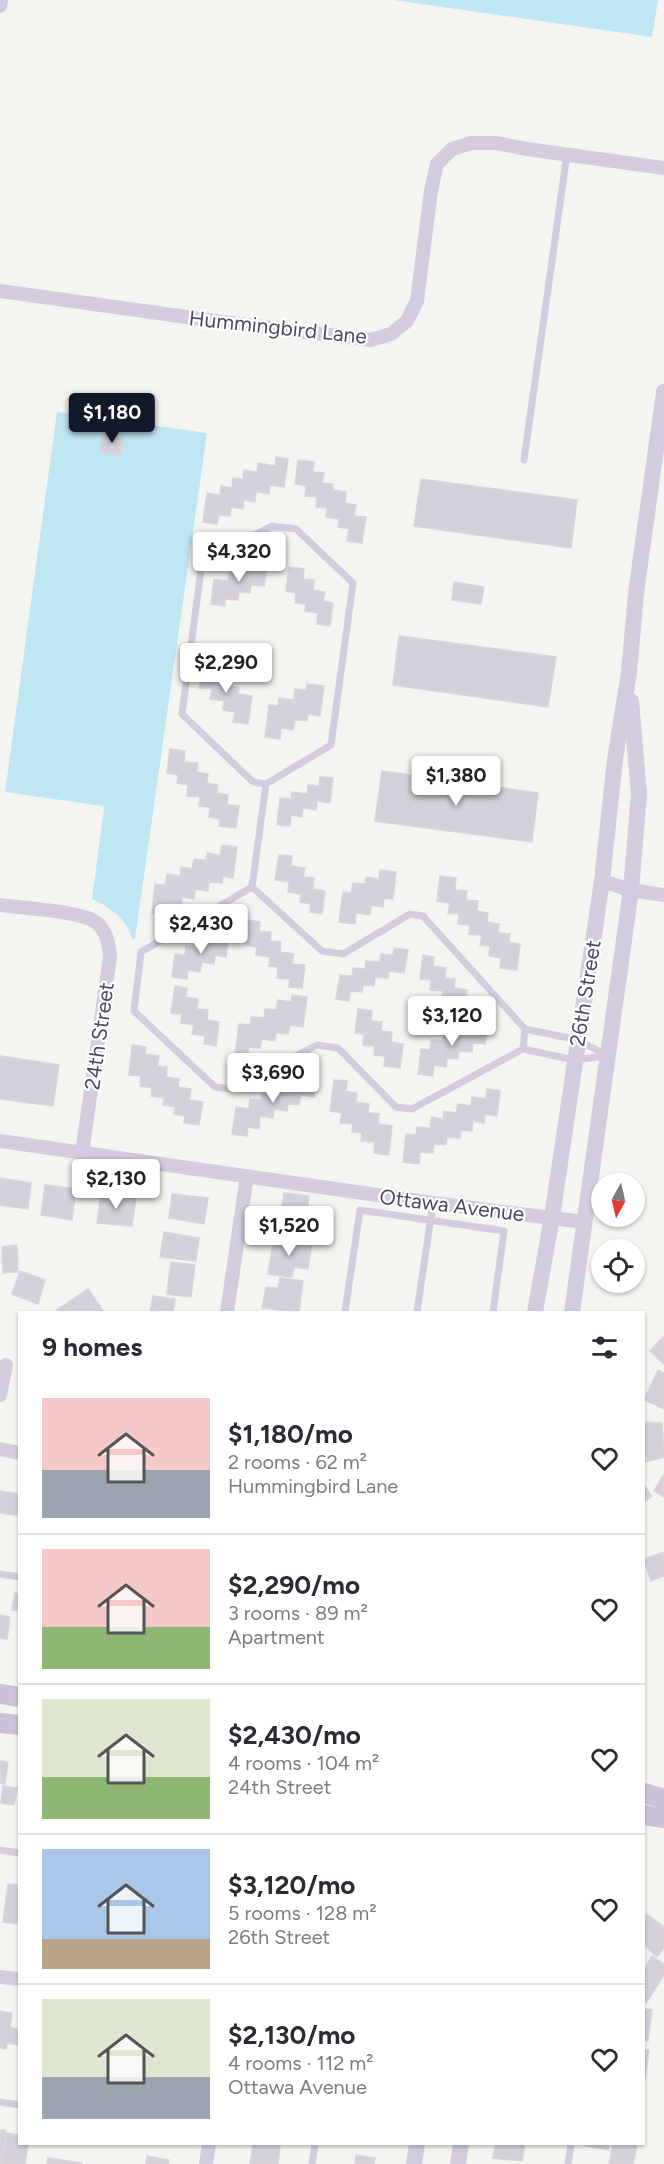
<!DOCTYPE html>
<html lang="en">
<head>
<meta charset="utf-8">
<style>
  :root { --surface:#fff; --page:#f7f7f7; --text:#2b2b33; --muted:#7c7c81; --line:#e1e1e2; --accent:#111827 }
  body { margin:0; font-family:Figtree,sans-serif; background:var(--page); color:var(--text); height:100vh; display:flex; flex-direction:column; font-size:22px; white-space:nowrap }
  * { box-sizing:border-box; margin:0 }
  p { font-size:20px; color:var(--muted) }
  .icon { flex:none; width:33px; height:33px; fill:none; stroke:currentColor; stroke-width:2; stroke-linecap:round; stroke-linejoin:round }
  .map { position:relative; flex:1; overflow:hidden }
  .drawer { position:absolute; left:18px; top:1311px; width:627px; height:834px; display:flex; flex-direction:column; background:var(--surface); border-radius:0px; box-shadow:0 2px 4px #0004 }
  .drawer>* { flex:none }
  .needle { width:39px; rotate:188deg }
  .tools { position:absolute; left:591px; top:1173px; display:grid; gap:12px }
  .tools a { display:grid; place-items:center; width:54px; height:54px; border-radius:50%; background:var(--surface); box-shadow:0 2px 4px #0004; font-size:30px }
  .price { position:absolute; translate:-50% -51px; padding:0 14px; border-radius:6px; background:#fff; color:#222; font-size:20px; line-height:39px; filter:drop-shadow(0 2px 3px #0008) }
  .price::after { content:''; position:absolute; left:50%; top:36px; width:18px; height:14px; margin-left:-9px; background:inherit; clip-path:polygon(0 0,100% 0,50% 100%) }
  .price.active { background:var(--accent); color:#fff }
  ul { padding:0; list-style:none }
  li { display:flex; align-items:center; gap:18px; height:150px; padding:0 24px }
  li+li { border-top:2px solid var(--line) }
  li span { display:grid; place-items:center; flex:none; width:168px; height:120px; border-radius:0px; color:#555 }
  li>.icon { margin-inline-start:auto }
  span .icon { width:72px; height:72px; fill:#fffc; stroke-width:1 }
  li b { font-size:26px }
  h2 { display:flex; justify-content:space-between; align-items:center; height:72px; padding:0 24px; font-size:26px }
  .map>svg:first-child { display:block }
  .green { fill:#bfe6f3 }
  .building { fill:#d5d1da; stroke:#dad5dd; stroke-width:1.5 }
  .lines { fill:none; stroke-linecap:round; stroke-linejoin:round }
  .service { stroke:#d3cddf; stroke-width:7 }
  .minor { stroke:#d3cddf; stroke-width:14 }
  .tertiary { stroke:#d3cddf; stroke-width:16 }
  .secondary { stroke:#ccc3db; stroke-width:20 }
  .labels { text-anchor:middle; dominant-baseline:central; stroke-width:4.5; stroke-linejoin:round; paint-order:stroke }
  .street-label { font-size:21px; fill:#504861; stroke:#fff }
</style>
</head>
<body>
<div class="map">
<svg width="664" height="2164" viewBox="0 0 664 2164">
  <rect width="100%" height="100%" fill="#f4f4f1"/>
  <g class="green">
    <polygon points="394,0 658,0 652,37"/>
    <path d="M57,412L207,433L135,939H132C127,919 110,907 92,899L104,809L103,806L5,792Z"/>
  </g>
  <g class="building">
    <polygon points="103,434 124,438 120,455 100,451"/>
    <polygon points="276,457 288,459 284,487 270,485 269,494 256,492 255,502 244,500 243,509 231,507 230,516 219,515 217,524 203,522 207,493 220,495 221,486 232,488 233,478 243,479 244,470 257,472 258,463 275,466"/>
    <polygon points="298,460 314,462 313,472 324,473 322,483 333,484 333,490 346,492 345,503 356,505 354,516 366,517 362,543 347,541 349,529 338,527 339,519 326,517 327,508 316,507 317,497 305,496 306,486 295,484"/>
    <polygon points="421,479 577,500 571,548 414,526"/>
    <polygon points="255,559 268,561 264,586 251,585 250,593 239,592 238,600 225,599 225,606 211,604 214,579 228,581 229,573 240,574 241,567 254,569"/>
    <polygon points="289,567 304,569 303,579 314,580 313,590 325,592 323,601 333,603 330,626 317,624 318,613 305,611 306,604 295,603 296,593 286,591"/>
    <polygon points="454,582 484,587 481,604 452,600"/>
    <polygon points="399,636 556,657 548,707 393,685"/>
    <polygon points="202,664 216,666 214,676 228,678 227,686 239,688 238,694 252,696 248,724 233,722 235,712 223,710 224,701 210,699 212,689 199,688"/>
    <polygon points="307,684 324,686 320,716 308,714 307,721 295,720 293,730 281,728 280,739 265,737 269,705 278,706 279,698 294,700 295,689 306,690"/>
    <polygon points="170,749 185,751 184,762 198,763 197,772 208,774 207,783 218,785 217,793 228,795 227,805 239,806 236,828 219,826 220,819 209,817 210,807 199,806 200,797 187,796 188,785 177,783 178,775 167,773"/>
    <polygon points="382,771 538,793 532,842 375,821"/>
    <polygon points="320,777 333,778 330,803 317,801 316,810 303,808 302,817 291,815 290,826 277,825 280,798 291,799 292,792 307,794 308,785 319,786"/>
    <polygon points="222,845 237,847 233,878 223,876 222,883 209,882 208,891 195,889 194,899 182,897 182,905 170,903 169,915 152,913 155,884 165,885 167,874 180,876 181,867 192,869 194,859 206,860 207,853 220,855"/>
    <polygon points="279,855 292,856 291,866 305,868 303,877 314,878 313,889 325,891 322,914 310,912 311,904 300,902 301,894 288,892 289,882 275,880"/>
    <polygon points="380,870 396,872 393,899 384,898 383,907 371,905 370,915 356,913 355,924 339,922 343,892 351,893 353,883 365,884 366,877 379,879"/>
    <polygon points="440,876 456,878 455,890 467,891 466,900 478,901 477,911 488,913 487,922 499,924 498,933 510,934 509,942 520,944 517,970 500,968 501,958 489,956 490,946 480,945 482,935 469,934 470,925 458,924 459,914 448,913 450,903 437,901"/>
    <polygon points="248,920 260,922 259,931 271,932 270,941 281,942 280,952 294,954 292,964 305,965 302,988 289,987 290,979 277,978 278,967 269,966 270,957 256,955 257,947 245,945"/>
    <polygon points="216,930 229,932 226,957 215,955 214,964 202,962 200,972 188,970 187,979 172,977 175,954 185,955 186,946 200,948 201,939 214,941"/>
    <polygon points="394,948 408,950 404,973 389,971 388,978 375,977 374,986 363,985 362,992 350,991 349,1001 336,999 340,975 352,976 353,968 365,969 366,961 380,962 381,954 393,955"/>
    <polygon points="423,955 434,957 433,966 446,968 445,978 455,979 454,988 467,990 464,1013 451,1011 452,1001 442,1000 443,991 430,990 431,980 420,979"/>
    <polygon points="175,986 187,988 186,997 198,999 197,1009 208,1010 207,1020 219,1022 216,1046 204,1044 205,1036 192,1034 194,1025 181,1023 182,1014 171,1013"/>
    <polygon points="292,995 307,997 303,1027 290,1025 288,1034 276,1033 275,1041 262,1039 260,1048 249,1047 248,1056 235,1055 239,1024 250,1025 251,1017 264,1018 265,1009 276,1010 278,1000 291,1002"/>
    <polygon points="358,1009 372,1011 371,1021 382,1022 381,1031 392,1032 391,1042 403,1044 400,1068 384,1066 385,1056 374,1055 375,1046 363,1045 364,1034 355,1033"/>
    <polygon points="474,1018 488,1020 485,1044 473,1043 472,1052 459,1051 458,1059 447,1058 446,1067 434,1065 433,1076 418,1074 421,1049 430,1050 431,1040 443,1041 444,1033 458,1035 459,1027 472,1029"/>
    <polygon points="132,1045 146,1047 145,1054 159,1056 157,1066 167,1067 166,1077 179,1079 178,1087 191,1089 189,1100 203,1102 199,1125 184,1123 185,1116 174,1114 175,1107 163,1105 164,1098 151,1096 152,1088 140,1086 141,1076 129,1075"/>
    <polygon points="0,1056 59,1065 53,1106 0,1099"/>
    <polygon points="305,1071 317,1073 314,1097 301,1095 299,1105 288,1104 287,1111 274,1109 273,1118 260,1116 259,1129 248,1127 247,1136 232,1134 236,1107 249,1109 250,1099 261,1100 262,1093 273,1094 274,1086 289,1088 290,1080 304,1082"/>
    <polygon points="334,1080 347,1081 346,1091 357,1093 356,1102 369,1104 368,1113 379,1114 378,1124 392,1126 389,1155 374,1153 375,1142 361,1141 362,1133 352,1132 353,1124 340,1123 342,1113 330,1111"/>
    <polygon points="487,1089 500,1091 497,1116 485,1114 484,1123 473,1121 472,1131 461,1130 460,1138 447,1137 446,1145 434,1144 433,1153 420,1152 419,1164 403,1162 406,1134 416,1135 417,1127 430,1128 431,1117 443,1119 444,1111 456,1113 458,1104 471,1106 472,1097 486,1099"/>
    <polygon points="0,1178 31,1183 28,1209 0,1205"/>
    <polygon points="45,1185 76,1189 72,1220 41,1215"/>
    <polygon points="101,1193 136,1198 132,1226 97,1223"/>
    <polygon points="284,1193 309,1196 304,1237 278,1232"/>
    <polygon points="172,1194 208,1198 204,1224 169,1218"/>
    <polygon points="164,1232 199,1238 196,1261 160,1257"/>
    <polygon points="274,1237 312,1243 308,1269 294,1267 292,1277 268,1274"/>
    <polygon points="17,1245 18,1272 3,1273 2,1247"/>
    <polygon points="171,1262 195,1265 191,1297 167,1294"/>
    <polygon points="20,1271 45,1280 38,1304 12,1294"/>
    <polygon points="280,1278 303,1281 299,1312 262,1308 266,1287 278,1288"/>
    <polygon points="88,1289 104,1312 54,1312"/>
    <polygon points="153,1296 175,1299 173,1312 150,1312"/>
    <polygon points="663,1337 664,1338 664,1364 650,1351"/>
    <polygon points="658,1370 664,1373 664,1409 644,1400"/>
    <polygon points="644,1422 662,1423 664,1457 645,1462"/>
    <polygon points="664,1474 664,1497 654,1491"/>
    <polygon points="644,1485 652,1496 644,1502"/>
    <polygon points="0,1491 20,1494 20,1516 0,1513"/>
    <polygon points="664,1552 664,1576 651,1581 644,1559"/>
    <polygon points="15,1593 20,1594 20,1611 12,1610"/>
    <polygon points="0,1615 10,1617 7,1639 0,1638"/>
    <polygon points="0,1761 8,1762 5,1784 0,1783"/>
    <polygon points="3,1786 17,1788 14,1805 1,1803"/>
    <polygon points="8,1884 20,1885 20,1924 3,1922"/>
    <polygon points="647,1914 664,1927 664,1948 657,1957 644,1945 644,1919"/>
    <polygon points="652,1956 664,1964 664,1975 646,2003 644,2001 644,1969"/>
    <polygon points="644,2009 652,2010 648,2041 644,2041"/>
    <polygon points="0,2011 12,2013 10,2027 20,2030 19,2045 7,2043 6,2049 0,2048"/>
    <polygon points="644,2050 649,2050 645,2081 644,2081"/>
    <polygon points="0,2130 6,2130 1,2164 0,2164"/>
    <polygon points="6,2133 20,2135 20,2144 28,2144 25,2164 2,2164"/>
    <polygon points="253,2144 280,2144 278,2164 250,2164"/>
    <polygon points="495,2144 525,2144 522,2161 493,2158"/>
    <polygon points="587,2144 610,2144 608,2150 586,2146"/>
    <polygon points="613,2144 637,2144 633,2164 609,2164"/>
    <polygon points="356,2155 375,2158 374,2164 355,2164"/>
    <polygon points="147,2156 169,2160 168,2164 146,2164"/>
    <polygon points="48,2158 82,2163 82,2164 47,2164"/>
  </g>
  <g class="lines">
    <g class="service">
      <polyline points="524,460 567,154"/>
      <polygon points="252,887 322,951 343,954 410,914 423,916 525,1029 578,1040 608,1056 574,1060 523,1049 412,1109 396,1107 338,1048 317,1045 231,1089 215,1087 134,1011 141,952"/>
      <polyline points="252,887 266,784 331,745 353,583 296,529 272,526 202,562 182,714 253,782 266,784"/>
      <polyline points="523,1049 525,1029"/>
      <polyline points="345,1312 360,1210 504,1231 493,1312"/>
      <polyline points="417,1312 433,1203"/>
      <polyline points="0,1574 20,1577"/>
      <polyline points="0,1850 20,1853"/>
      <polyline points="0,2102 20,2105"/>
      <polyline points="312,2164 315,2144"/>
      <polyline points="568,2164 571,2144"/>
    </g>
    <g class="minor">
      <polyline points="0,6 1,0"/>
      <polyline points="0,291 215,321 371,340 391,334 407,321 417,301 431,191 437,164 452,149 471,143 496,143 527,149 664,168"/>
      <polyline points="602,881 631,890 664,895"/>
      <path d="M0,905C21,908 83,911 97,923C107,932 109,945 110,957L82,1153"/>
      <polyline points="0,1141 433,1203 584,1222"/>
      <polyline points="227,1312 247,1176"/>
      <polyline points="0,1395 6,1365"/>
      <polyline points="0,1449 20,1453"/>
      <polyline points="0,1977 20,1979"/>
      <polyline points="206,2164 209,2144"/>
    </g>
    <g class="tertiary">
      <polyline points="535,1312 552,1217 602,881 615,759 629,673 636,593 664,392"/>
      <polyline points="572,1312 631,890 639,794 631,701"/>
      <polyline points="414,2164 417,2144"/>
      <polyline points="458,2164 461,2144"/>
    </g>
    <g class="secondary">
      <polyline points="0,1694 20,1697"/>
      <polyline points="0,1723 20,1725"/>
      <polyline points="644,1793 664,1799"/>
      <polyline points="644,1815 664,1818"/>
    </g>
  </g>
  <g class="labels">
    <g class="street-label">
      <text transform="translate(278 327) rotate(6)">Hummingbird Lane</text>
      <text transform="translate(585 993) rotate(-81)">26th Street</text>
      <text transform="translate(99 1036) rotate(-82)">24th Street</text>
      <text transform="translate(452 1205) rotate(7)">Ottawa Avenue</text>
    </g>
  </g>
</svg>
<div class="tools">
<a><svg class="needle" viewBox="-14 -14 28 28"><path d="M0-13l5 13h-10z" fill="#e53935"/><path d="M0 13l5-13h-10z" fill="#7c7c81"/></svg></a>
<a><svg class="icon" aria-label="locate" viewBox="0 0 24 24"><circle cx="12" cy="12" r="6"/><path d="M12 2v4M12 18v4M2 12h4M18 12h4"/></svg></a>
</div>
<b class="price active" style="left:112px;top:444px">$1,180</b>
<b class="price" style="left:239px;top:583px">$4,320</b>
<b class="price" style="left:226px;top:694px">$2,290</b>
<b class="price" style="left:456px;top:807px">$1,380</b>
<b class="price" style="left:201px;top:955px">$2,430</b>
<b class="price" style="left:452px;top:1047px">$3,120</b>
<b class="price" style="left:273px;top:1104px">$3,690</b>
<b class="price" style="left:116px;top:1210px">$2,130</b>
<b class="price" style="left:289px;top:1257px">$1,520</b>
<section class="drawer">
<h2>9 homes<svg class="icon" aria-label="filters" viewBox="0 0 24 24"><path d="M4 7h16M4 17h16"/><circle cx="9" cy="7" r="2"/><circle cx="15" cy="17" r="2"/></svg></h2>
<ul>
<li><span style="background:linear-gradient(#f6c9c9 60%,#9aa5b1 0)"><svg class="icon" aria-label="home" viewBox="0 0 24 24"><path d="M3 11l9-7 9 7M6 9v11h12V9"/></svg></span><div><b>$1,180/mo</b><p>2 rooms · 62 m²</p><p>Hummingbird Lane</p></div><svg class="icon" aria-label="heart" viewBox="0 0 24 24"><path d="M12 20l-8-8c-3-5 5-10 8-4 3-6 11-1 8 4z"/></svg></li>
<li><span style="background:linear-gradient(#f6c9c9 65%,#8fb573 0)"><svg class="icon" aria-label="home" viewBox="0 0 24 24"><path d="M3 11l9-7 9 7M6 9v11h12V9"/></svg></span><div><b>$2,290/mo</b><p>3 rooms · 89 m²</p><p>Apartment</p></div><svg class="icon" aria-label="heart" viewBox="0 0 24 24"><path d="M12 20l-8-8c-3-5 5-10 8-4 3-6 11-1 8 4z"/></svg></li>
<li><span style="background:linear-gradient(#dfe7d0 65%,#8fb573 0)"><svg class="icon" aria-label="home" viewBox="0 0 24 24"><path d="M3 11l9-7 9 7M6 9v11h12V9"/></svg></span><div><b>$2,430/mo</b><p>4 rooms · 104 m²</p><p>24th Street</p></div><svg class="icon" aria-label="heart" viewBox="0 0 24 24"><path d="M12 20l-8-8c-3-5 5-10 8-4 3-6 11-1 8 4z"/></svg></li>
<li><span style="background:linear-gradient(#a9c7e8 75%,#b9a48a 0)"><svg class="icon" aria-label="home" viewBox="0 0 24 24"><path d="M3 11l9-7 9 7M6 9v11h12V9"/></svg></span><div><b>$3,120/mo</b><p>5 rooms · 128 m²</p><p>26th Street</p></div><svg class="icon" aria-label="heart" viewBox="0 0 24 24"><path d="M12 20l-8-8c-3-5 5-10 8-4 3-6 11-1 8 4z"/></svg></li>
<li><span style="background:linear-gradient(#dfe7d0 65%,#9aa5b1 0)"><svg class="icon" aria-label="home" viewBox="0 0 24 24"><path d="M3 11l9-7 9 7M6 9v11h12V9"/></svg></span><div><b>$2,130/mo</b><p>4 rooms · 112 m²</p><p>Ottawa Avenue</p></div><svg class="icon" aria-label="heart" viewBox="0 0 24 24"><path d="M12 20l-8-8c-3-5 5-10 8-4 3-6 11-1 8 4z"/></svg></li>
</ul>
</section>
</div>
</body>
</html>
